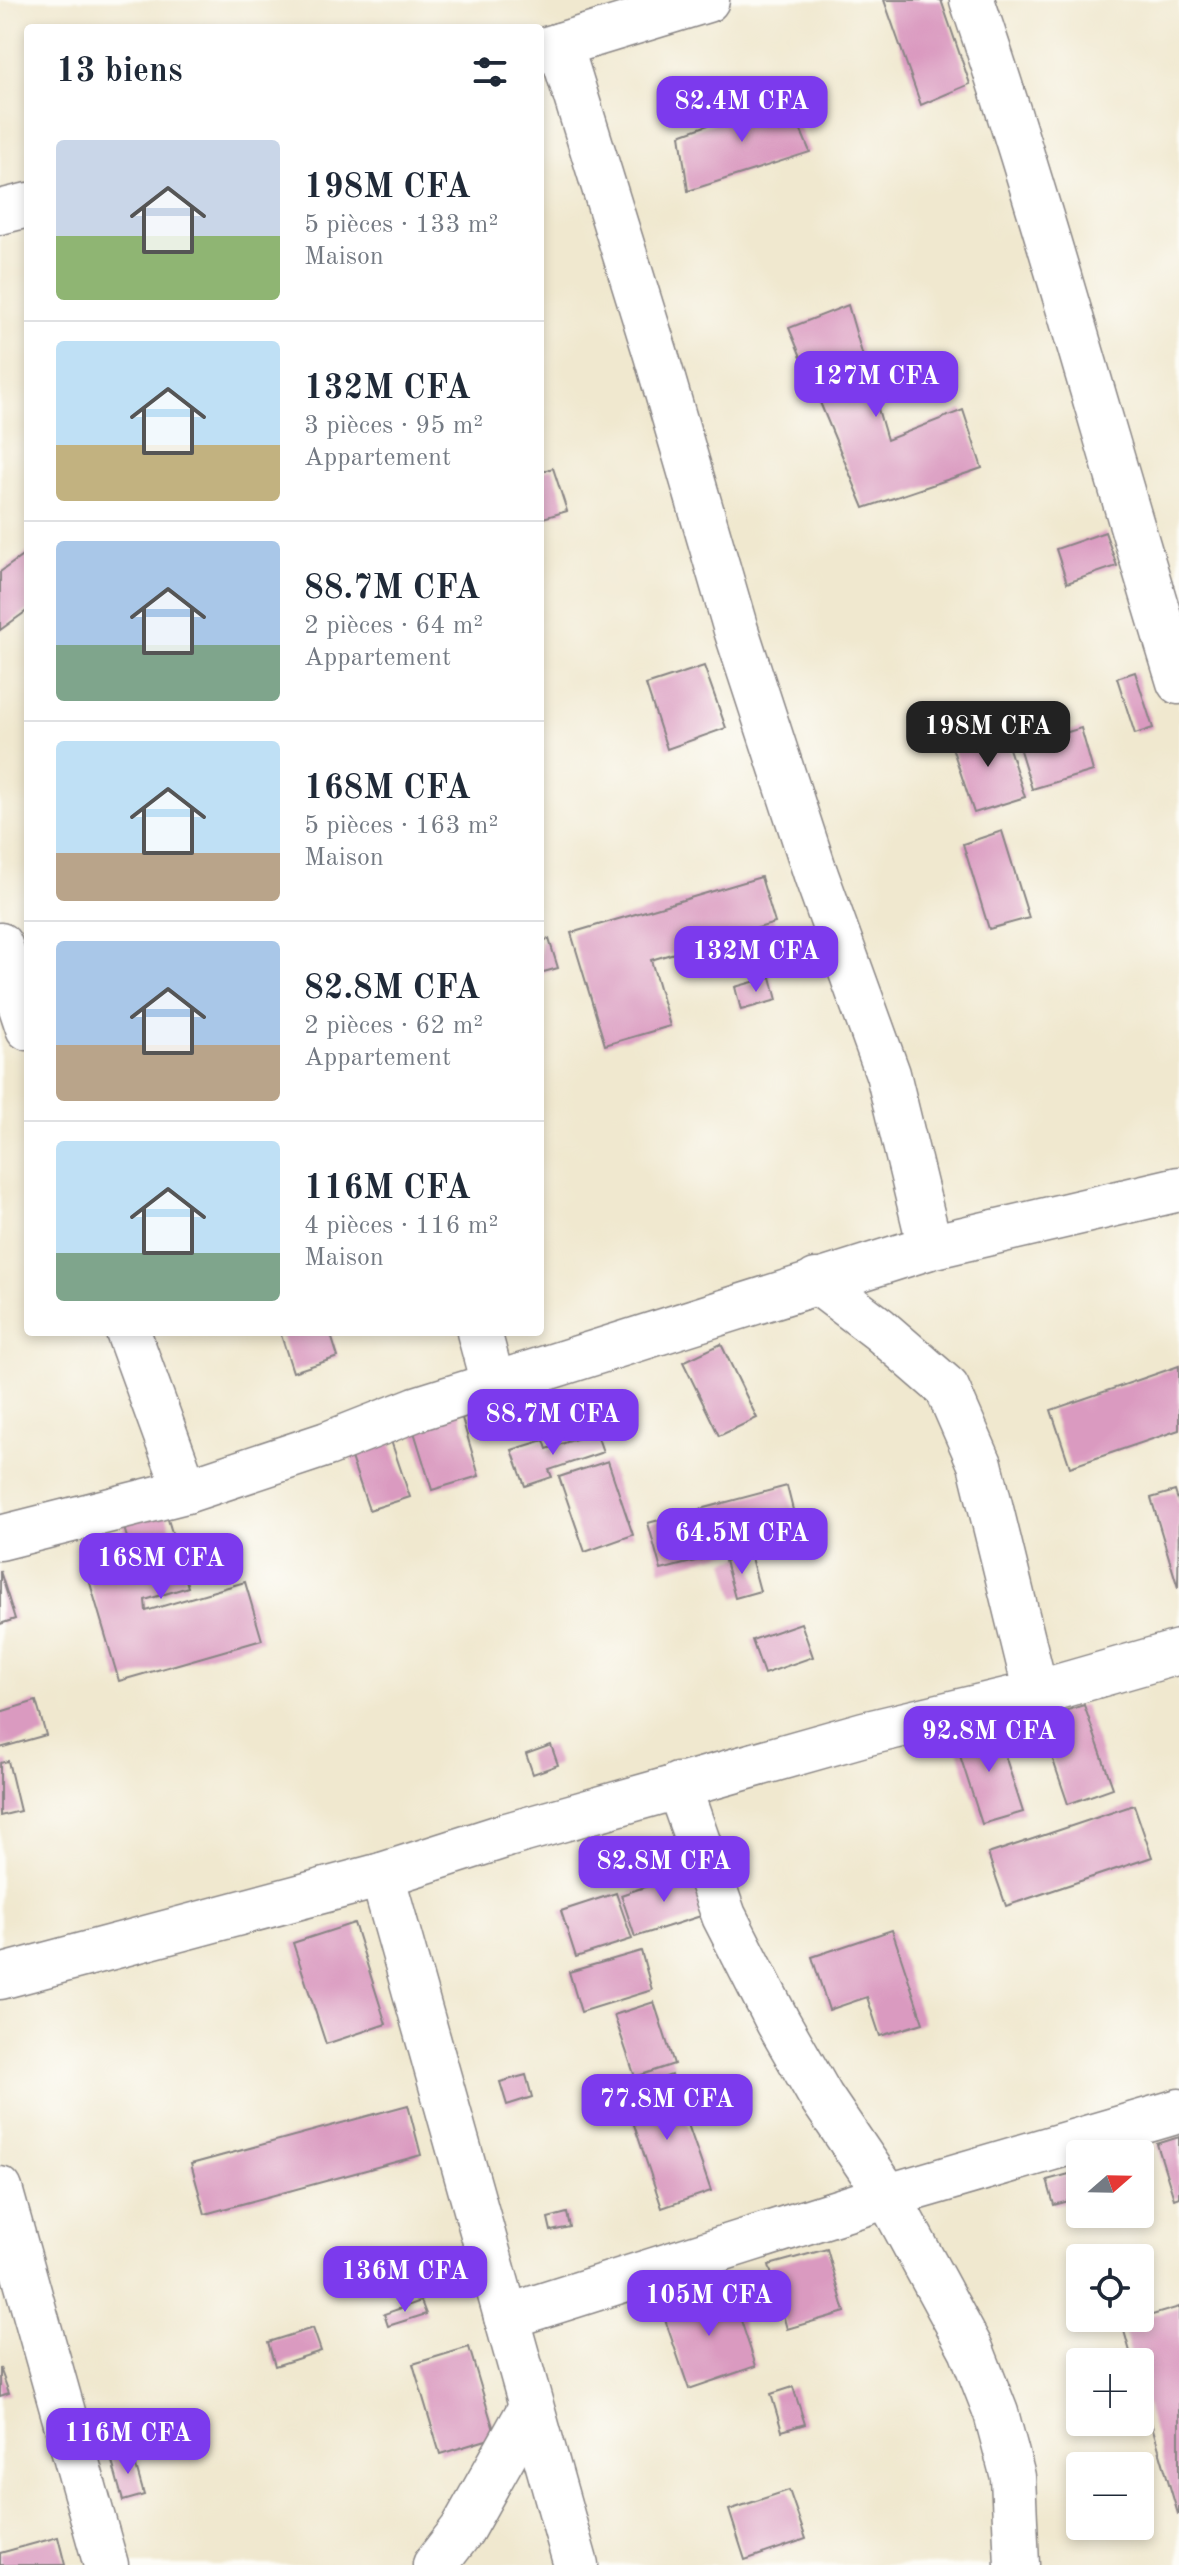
<!DOCTYPE html>
<html lang="fr">
<head>
<meta charset="utf-8">
<style>
  :root { --surface:#fff; --page:#f6f6f7; --text:#1f2937; --muted:#747a83; --line:#e0e1e3; --accent:#7c3aed }
  body { margin:0; font-family:"Old Standard TT",serif; background:var(--page); color:var(--text); height:100vh; display:flex; flex-direction:column; font-size:30px; white-space:nowrap }
  * { box-sizing:border-box; margin:0 }
  p { font-size:26px; color:var(--muted) }
  .icon { flex:none; width:44px; height:44px; fill:none; stroke:currentColor; stroke-width:2; stroke-linecap:round; stroke-linejoin:round }
  .map { position:relative; flex:1; overflow:hidden }
  .side { position:absolute; left:24px; top:24px; width:520px; height:1312px; display:flex; flex-direction:column; background:var(--surface); border-radius:8px; box-shadow:0 4px 12px #0003 }
  .side>* { flex:none }
  .needle { width:52px; rotate:70deg }
  .tools { position:absolute; left:1066px; top:2140px; display:grid; gap:16px }
  .tools a { display:grid; place-items:center; width:88px; height:88px; border-radius:8px; background:var(--surface); box-shadow:0 4px 12px #0003; font-size:40px }
  .price { position:absolute; translate:-50% -68px; padding:0 18px; border-radius:16px; background:var(--accent); color:#fff; font-size:26px; line-height:52px; filter:drop-shadow(0 2px 4px #0008) }
  .price::after { content:''; position:absolute; left:50%; top:48px; width:24px; height:18px; margin-left:-12px; background:inherit; clip-path:polygon(0 0,100% 0,50% 100%) }
  .price.selected { background:#222; color:#fff }
  ul { padding:0; list-style:none }
  li { display:flex; align-items:center; gap:24px; height:200px; padding:0 32px }
  li+li { border-top:2px solid var(--line) }
  li span { display:grid; place-items:center; flex:none; width:224px; height:160px; border-radius:8px; color:#555 }
  li>.icon { margin-inline-start:auto }
  span .icon { width:96px; height:96px; fill:#fffc; stroke-width:1 }
  li b { font-size:34px }
  h2 { display:flex; justify-content:space-between; align-items:center; height:96px; padding:0 32px; font-size:34px }
  .map>svg:first-child { display:block }
  .building { fill:#da9ac0 }
  .lines { fill:none; stroke-linecap:round; stroke-linejoin:round }
  .minor-casing { stroke:#898585; stroke-width:47 }
  .minor { stroke:#fff; stroke-width:44 }
</style>
</head>
<body>
<div class="map">
<svg width="1179" height="2565" viewBox="0 0 1179 2565">
  <rect width="100%" height="100%" fill="#fdfcf7"/>
  <filter id="ink" filterUnits="userSpaceOnUse"><feTurbulence type="fractalNoise" baseFrequency=".0125" numOctaves="2"/><feDisplacementMap in="SourceGraphic" scale="16" xChannelSelector="R" yChannelSelector="G"/><feConvolveMatrix kernelMatrix="1 2 1 2 8 2 1 2 1" color-interpolation-filters="sRGB"/></filter>
  <filter id="wash" filterUnits="userSpaceOnUse"><feTurbulence type="fractalNoise" baseFrequency=".006" numOctaves="4" result="noise"/><feDisplacementMap in="SourceGraphic" scale="32" xChannelSelector="R" yChannelSelector="G"/><feGaussianBlur stdDeviation="1.8" result="paint"/><feColorMatrix in="noise" values="0 0 0 0 0 0 0 0 0 0 0 0 0 0 0 0 0 1.4 0 .05"/><feComposite in="paint" operator="in"/></filter>
  <g filter="url(#wash)">
    <rect width="100%" height="100%" fill="#f0e8cf"/>
    <g id="blocks">
      <g class="building">
        <polygon points="884,0 941,0 970,84 921,105"/>
        <polygon points="787,97 810,152 688,191 680,135"/>
        <polygon points="848,305 887,440 963,410 982,468 864,508 789,328"/>
        <polygon points="553,468 567,511 540,519 540,472"/>
        <polygon points="1105,532 1117,566 1067,583 1056,549"/>
        <polygon points="28,552 28,610 0,630 0,572"/>
        <polygon points="704,666 726,728 667,749 646,685"/>
        <polygon points="1135,672 1153,728 1135,734 1117,678"/>
        <polygon points="1001,724 1025,797 974,813 950,741"/>
        <polygon points="1081,728 1093,771 1032,789 1019,747"/>
        <polygon points="1002,831 1029,918 989,929 963,844"/>
        <polygon points="761,877 775,923 651,960 670,1026 605,1045 571,933"/>
        <polygon points="549,939 558,968 540,973 540,941"/>
        <polygon points="771,977 777,1000 741,1010 735,987"/>
        <polygon points="280,1332 330,1332 338,1357 293,1372"/>
        <polygon points="721,1344 757,1418 719,1436 683,1362"/>
        <polygon points="1179,1366 1179,1430 1070,1467 1051,1410"/>
        <polygon points="459,1408 479,1476 432,1490 411,1422"/>
        <polygon points="386,1426 410,1497 369,1510 345,1440"/>
        <polygon points="596,1432 603,1452 549,1470 552,1477 525,1486 512,1450 544,1440 547,1449"/>
        <polygon points="608,1461 633,1535 585,1552 559,1477"/>
        <polygon points="787,1486 799,1534 661,1570 648,1523"/>
        <polygon points="1175,1491 1179,1504 1178,1588 1151,1498"/>
        <polygon points="162,1499 188,1587 145,1600 146,1611 245,1582 262,1640 119,1681 82,1556 127,1543 137,1571 119,1511"/>
        <polygon points="750,1554 760,1591 735,1598 725,1561"/>
        <polygon points="0,1571 15,1619 0,1624"/>
        <polygon points="801,1623 813,1657 764,1674 752,1640"/>
        <polygon points="36,1701 46,1735 0,1748 0,1712"/>
        <polygon points="1084,1705 1113,1788 1068,1804 1039,1719"/>
        <polygon points="995,1724 1023,1812 982,1824 954,1737"/>
        <polygon points="551,1745 558,1765 533,1774 526,1754"/>
        <polygon points="8,1761 20,1811 0,1816 0,1763"/>
        <polygon points="1134,1805 1152,1857 1006,1906 988,1854"/>
        <polygon points="692,1871 707,1914 635,1937 621,1895"/>
        <polygon points="616,1893 632,1939 576,1957 561,1911"/>
        <polygon points="354,1923 386,2024 326,2044 293,1943"/>
        <polygon points="892,1930 923,2023 880,2036 867,1997 829,2010 812,1957"/>
        <polygon points="641,1951 652,1990 581,2012 569,1972"/>
        <polygon points="654,2002 674,2064 635,2077 614,2015"/>
        <polygon points="526,2075 532,2097 507,2105 500,2082"/>
        <polygon points="671,2075 711,2191 662,2208 623,2092"/>
        <polygon points="408,2105 421,2155 205,2214 191,2164"/>
        <polygon points="1179,2137 1179,2197 1174,2199 1157,2144"/>
        <polygon points="1080,2171 1080,2198 1054,2205 1047,2180"/>
        <polygon points="567,2213 570,2227 551,2231 548,2218"/>
        <polygon points="827,2249 845,2312 787,2329 769,2265"/>
        <polygon points="730,2287 756,2366 689,2389 662,2311"/>
        <polygon points="421,2301 426,2314 388,2326 384,2314"/>
        <polygon points="1179,2307 1179,2514 1178,2514 1140,2385 1140,2362 1133,2362 1122,2324"/>
        <polygon points="313,2328 321,2351 275,2366 268,2342"/>
        <polygon points="469,2347 496,2437 440,2454 413,2364"/>
        <polygon points="0,2368 9,2393 0,2396"/>
        <polygon points="793,2387 805,2424 782,2431 771,2394"/>
        <polygon points="132,2452 144,2495 123,2501 111,2458"/>
        <polygon points="789,2490 806,2539 745,2560 729,2510"/>
        <polygon points="58,2537 65,2565 0,2565 0,2553"/>
      </g>
    </g>
  </g>
  <g filter="url(#ink)">
    <use href="#blocks" fill-opacity="0" stroke="#898585" stroke-width="2"/>
    <g class="lines">
      <g class="minor-casing">
        <g id="minor">
          <path d="M972,0C1048,225 1109,455 1179,682"/>
          <polyline points="560,45 656,355 736,630 816,875 888,1074 930,1247"/>
          <polyline points="540,51 707,0"/>
          <polyline points="0,212 28,205"/>
          <polyline points="0,945 28,1028"/>
          <polyline points="816,1281 879,1329 947,1388 980,1464 1036,1693"/>
          <polyline points="128,1332 186,1491"/>
          <polyline points="479,1332 493,1384"/>
          <polyline points="0,1538 186,1491 327,1444 416,1409 930,1247 1179,1189"/>
          <polyline points="678,1785 724,1916 778,2022 821,2097 888,2196 971,2349 996,2413 1013,2477 1017,2565"/>
          <polyline points="382,1875 576,2565"/>
          <polyline points="0,1977 382,1875 507,1835 864,1734 1036,1693 1179,1652"/>
          <polyline points="0,2189 106,2565"/>
          <polyline points="506,2317 888,2196 1179,2111"/>
          <polyline points="435,2565 462,2530 531,2407"/>
        </g>
      </g>
      <use href="#minor" class="minor"/>
    </g>
  </g>
</svg>
<div class="tools">
<a><svg class="needle" viewBox="-14 -14 28 28"><path d="M0-13l5 13h-10z" fill="#e53935"/><path d="M0 13l5-13h-10z" fill="#747a83"/></svg></a>
<a><svg class="icon" aria-label="locate" viewBox="0 0 24 24"><circle cx="12" cy="12" r="6"/><path d="M12 2v4M12 18v4M2 12h4M18 12h4"/></svg></a>
<a>+</a>
<a>−</a>
</div>
<b class="price" style="left:742px;top:144px">82.4M CFA</b>
<b class="price" style="left:876px;top:419px">127M CFA</b>
<b class="price selected" style="left:988px;top:769px">198M CFA</b>
<b class="price" style="left:756px;top:994px">132M CFA</b>
<b class="price" style="left:553px;top:1457px">88.7M CFA</b>
<b class="price" style="left:742px;top:1576px">64.5M CFA</b>
<b class="price" style="left:161px;top:1601px">168M CFA</b>
<b class="price" style="left:989px;top:1774px">92.8M CFA</b>
<b class="price" style="left:664px;top:1904px">82.8M CFA</b>
<b class="price" style="left:667px;top:2142px">77.8M CFA</b>
<b class="price" style="left:405px;top:2314px">136M CFA</b>
<b class="price" style="left:709px;top:2338px">105M CFA</b>
<b class="price" style="left:128px;top:2476px">116M CFA</b>
<section class="side">
<h2>13 biens<svg class="icon" aria-label="filters" viewBox="0 0 24 24"><path d="M4 7h16M4 17h16"/><circle cx="9" cy="7" r="2"/><circle cx="15" cy="17" r="2"/></svg></h2>
<ul>
<li><span style="background:linear-gradient(#c9d6e8 60%,#8fb573 0)"><svg class="icon" aria-label="home" viewBox="0 0 24 24"><path d="M3 11l9-7 9 7M6 9v11h12V9"/></svg></span><div><b>198M CFA</b><p>5 pièces · 133 m²</p><p>Maison</p></div></li>
<li><span style="background:linear-gradient(#bfe0f5 65%,#c2b280 0)"><svg class="icon" aria-label="home" viewBox="0 0 24 24"><path d="M3 11l9-7 9 7M6 9v11h12V9"/></svg></span><div><b>132M CFA</b><p>3 pièces · 95 m²</p><p>Appartement</p></div></li>
<li><span style="background:linear-gradient(#a9c7e8 65%,#7fa58c 0)"><svg class="icon" aria-label="home" viewBox="0 0 24 24"><path d="M3 11l9-7 9 7M6 9v11h12V9"/></svg></span><div><b>88.7M CFA</b><p>2 pièces · 64 m²</p><p>Appartement</p></div></li>
<li><span style="background:linear-gradient(#bfe0f5 70%,#b9a48a 0)"><svg class="icon" aria-label="home" viewBox="0 0 24 24"><path d="M3 11l9-7 9 7M6 9v11h12V9"/></svg></span><div><b>168M CFA</b><p>5 pièces · 163 m²</p><p>Maison</p></div></li>
<li><span style="background:linear-gradient(#a9c7e8 65%,#b9a48a 0)"><svg class="icon" aria-label="home" viewBox="0 0 24 24"><path d="M3 11l9-7 9 7M6 9v11h12V9"/></svg></span><div><b>82.8M CFA</b><p>2 pièces · 62 m²</p><p>Appartement</p></div></li>
<li><span style="background:linear-gradient(#bfe0f5 70%,#7fa58c 0)"><svg class="icon" aria-label="home" viewBox="0 0 24 24"><path d="M3 11l9-7 9 7M6 9v11h12V9"/></svg></span><div><b>116M CFA</b><p>4 pièces · 116 m²</p><p>Maison</p></div></li>
</ul>
</section>
</div>
</body>
</html>
